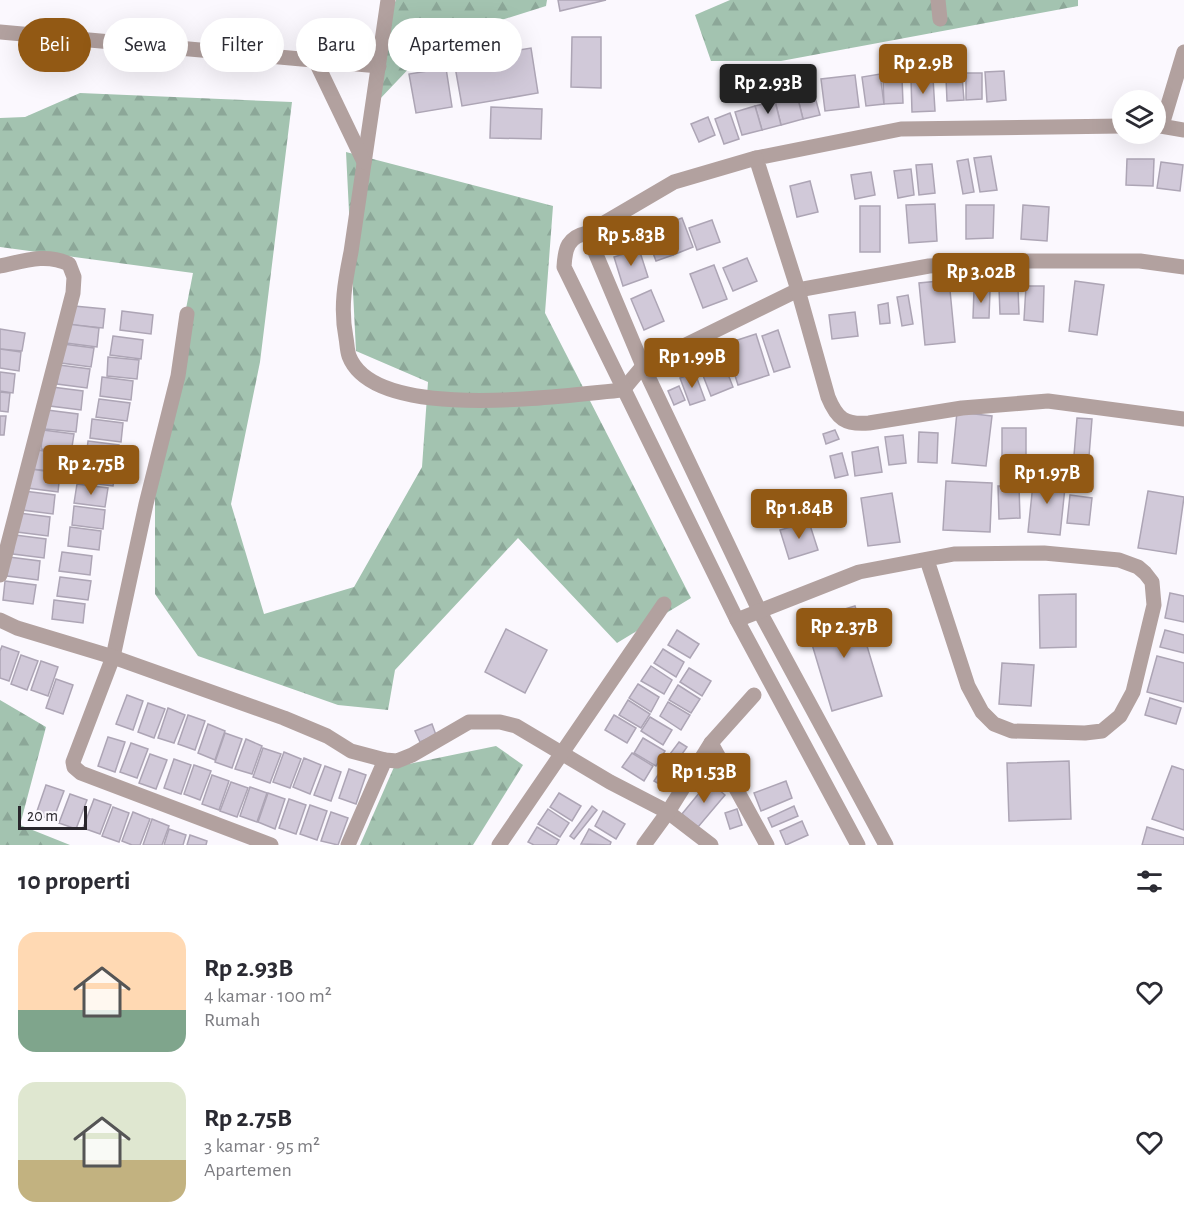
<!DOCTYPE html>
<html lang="id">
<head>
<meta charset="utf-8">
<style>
  :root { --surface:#fff; --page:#f2f2f3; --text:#2b2b33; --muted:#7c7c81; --accent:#925914 }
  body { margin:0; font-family:"Alegreya Sans",sans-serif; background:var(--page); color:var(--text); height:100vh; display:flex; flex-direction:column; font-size:22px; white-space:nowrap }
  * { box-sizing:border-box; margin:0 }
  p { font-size:20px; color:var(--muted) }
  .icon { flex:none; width:33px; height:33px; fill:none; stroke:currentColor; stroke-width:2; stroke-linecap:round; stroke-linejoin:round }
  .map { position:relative; height:845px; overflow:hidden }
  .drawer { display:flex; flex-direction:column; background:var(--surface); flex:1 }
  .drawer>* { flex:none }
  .guide { position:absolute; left:18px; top:18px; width:600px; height:54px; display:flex; gap:12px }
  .controls { position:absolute; left:1112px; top:90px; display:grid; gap:12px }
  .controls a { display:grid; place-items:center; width:54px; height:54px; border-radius:50%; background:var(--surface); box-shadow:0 6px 24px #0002; font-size:30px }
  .scale { position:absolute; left:18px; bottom:15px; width:69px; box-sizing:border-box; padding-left:6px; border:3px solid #29262c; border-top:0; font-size:16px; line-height:21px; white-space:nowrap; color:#29262c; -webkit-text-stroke:4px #fbf8fe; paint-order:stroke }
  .price { position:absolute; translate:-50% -51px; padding:0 14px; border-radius:6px; background:var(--accent); color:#fff; font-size:20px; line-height:39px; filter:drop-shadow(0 2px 3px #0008) }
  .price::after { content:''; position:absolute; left:50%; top:36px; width:18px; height:14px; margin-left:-9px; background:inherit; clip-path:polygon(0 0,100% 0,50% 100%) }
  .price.selected { background:#222; color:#fff }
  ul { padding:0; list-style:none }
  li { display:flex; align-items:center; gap:18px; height:150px; padding:0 18px }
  li span { display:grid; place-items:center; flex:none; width:168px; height:120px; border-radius:18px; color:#555 }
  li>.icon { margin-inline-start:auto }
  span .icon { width:72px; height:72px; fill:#fffc; stroke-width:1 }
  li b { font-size:26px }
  h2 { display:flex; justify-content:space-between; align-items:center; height:72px; padding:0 18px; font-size:26px }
  .chip { padding:0 21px; border-radius:27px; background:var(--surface); box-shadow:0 6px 24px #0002; font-size:21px; line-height:54px }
  .chip.selected { background:var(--accent); color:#fff }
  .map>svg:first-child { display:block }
  .forest { fill:url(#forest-firs) }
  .building { fill:#d1c9d9; stroke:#ada5b5; stroke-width:1.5 }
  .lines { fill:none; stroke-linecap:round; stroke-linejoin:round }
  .minor { stroke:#b2a19f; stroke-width:15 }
</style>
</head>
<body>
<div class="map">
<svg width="1184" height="845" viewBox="0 0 1184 845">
  <defs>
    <pattern id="forest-firs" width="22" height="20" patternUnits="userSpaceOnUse" patternTransform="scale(1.5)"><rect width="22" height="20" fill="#a3c3b0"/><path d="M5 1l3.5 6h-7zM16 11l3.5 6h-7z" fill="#8ca798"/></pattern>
  </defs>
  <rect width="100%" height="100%" fill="#fbf8fe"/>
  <g class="forest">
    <polygon points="396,0 547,0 546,6 435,41 378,101 388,18"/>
    <polygon points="730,0 1078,0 1078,6 781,61 711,61 695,15"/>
    <polygon points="80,93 292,102 260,362 231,504 264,614 354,587 422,467 428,382 356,351 346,152 553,206 545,313 691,598 617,643 518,538 395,670 388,710 338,705 198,656 155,594 155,467 193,273 0,247 0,118 25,117"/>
    <polygon points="0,700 46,727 20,825 70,845 0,845"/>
    <polygon points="496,746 523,765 473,845 360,845 394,767"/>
  </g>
  <g class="building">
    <polygon points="558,0 606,0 560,11"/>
    <polygon points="572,37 601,37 601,88 571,87"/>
    <polygon points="531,48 538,93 462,106 454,61"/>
    <polygon points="446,68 452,107 416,113 409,74"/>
    <polygon points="1004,71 1006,100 987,102 985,72"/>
    <polygon points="966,73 982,73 982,99 966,100"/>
    <polygon points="880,74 884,104 866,106 862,77"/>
    <polygon points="855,75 859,107 825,111 821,79"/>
    <polygon points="962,76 964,100 947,101 946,78"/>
    <polygon points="902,78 903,103 884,104 883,79"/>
    <polygon points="933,78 935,111 912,112 911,79"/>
    <polygon points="813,90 820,115 803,119 797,95"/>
    <polygon points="797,95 803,119 781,125 775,101"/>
    <polygon points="775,101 781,125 762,130 755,106"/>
    <polygon points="755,106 762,130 742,135 735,112"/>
    <polygon points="491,107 542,109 541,139 490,138"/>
    <polygon points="730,113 739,139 724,144 715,119"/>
    <polygon points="708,117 715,135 699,142 691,124"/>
    <polygon points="991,156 997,190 980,192 974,158"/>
    <polygon points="968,159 974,192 963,194 957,161"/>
    <polygon points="1127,159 1154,159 1153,186 1126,185"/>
    <polygon points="1161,162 1183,165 1180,191 1157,188"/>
    <polygon points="932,164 935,193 919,195 916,165"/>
    <polygon points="911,169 914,195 898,198 894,171"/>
    <polygon points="871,172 875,195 855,199 851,175"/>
    <polygon points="810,181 818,212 797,217 790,186"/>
    <polygon points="935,204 937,241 909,243 906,205"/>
    <polygon points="966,205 994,205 993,238 966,239"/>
    <polygon points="1023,205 1049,207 1047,241 1021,239"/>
    <rect x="860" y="206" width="20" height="46"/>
    <polygon points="682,218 693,247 673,255 662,225"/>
    <polygon points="712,220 720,242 697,250 689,228"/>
    <polygon points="662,225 673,255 656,261 645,232"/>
    <polygon points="639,249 648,277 623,286 614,257"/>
    <polygon points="747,258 757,281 733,291 723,268"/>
    <polygon points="714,265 727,299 703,308 690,274"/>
    <polygon points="949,280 955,342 925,345 919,283"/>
    <polygon points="1075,281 1104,285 1097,335 1069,331"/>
    <polygon points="1026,286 1044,286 1043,322 1024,320"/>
    <polygon points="999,288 1018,288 1019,314 1000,314"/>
    <polygon points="651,290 664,321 644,330 631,299"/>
    <polygon points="974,290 990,291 989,318 973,318"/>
    <polygon points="908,295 913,324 902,326 897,297"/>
    <polygon points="888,303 890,323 880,324 878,305"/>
    <polygon points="74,306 105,309 103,328 72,325"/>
    <polygon points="122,311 153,315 151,334 120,330"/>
    <polygon points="855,312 858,336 832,339 829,315"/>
    <polygon points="68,324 99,328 97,347 66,343"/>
    <polygon points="0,329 25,333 22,351 0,349"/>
    <polygon points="778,330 790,367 774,372 762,336"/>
    <polygon points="756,334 769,375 738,385 725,344"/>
    <polygon points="113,336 143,340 141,359 110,355"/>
    <polygon points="63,344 94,348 91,367 61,363"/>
    <polygon points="0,349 21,352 19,371 0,368"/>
    <polygon points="108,357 139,360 137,379 107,376"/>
    <polygon points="722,359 733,387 711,396 700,368"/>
    <polygon points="59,365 90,369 87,388 57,384"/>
    <polygon points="0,372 15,374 13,393 0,391"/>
    <polygon points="695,373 705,400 690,405 680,378"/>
    <polygon points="102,377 133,381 131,400 100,396"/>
    <polygon points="679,386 685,400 674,405 668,391"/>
    <polygon points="52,387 83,391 81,410 50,406"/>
    <polygon points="0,392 10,393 8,412 0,411"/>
    <polygon points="99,399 130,403 127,421 96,417"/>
    <polygon points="47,410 78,414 76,432 45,429"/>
    <polygon points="957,412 992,416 986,466 952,463"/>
    <polygon points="0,416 6,416 4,435 0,435"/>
    <polygon points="1077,418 1092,419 1088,469 1073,468"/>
    <polygon points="92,419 123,423 121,442 90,438"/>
    <polygon points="1002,428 1026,428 1026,462 1002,463"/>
    <polygon points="43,430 74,434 71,453 41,449"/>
    <polygon points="835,430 839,439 826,444 823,434"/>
    <polygon points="919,432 938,433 937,463 918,462"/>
    <polygon points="903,435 906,463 889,465 885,437"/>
    <polygon points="88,441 119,445 117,463 86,459"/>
    <polygon points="878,447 882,472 855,476 852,452"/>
    <polygon points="35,450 66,453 63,473 32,469"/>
    <polygon points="842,453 848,475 835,478 830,456"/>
    <polygon points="85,463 116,467 113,486 82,482"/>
    <polygon points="30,469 60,473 58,492 27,488"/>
    <polygon points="1034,474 1066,478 1060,535 1028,532"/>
    <polygon points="946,481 992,483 990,532 943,530"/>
    <polygon points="77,484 108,488 105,507 74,503"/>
    <polygon points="998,486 1019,486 1020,518 999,519"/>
    <polygon points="24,491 55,495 53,514 22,510"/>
    <polygon points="1148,491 1184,497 1176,554 1138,548"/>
    <polygon points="892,493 900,542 868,546 861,498"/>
    <polygon points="1070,495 1092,498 1089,525 1067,523"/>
    <polygon points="74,506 105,510 103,529 72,525"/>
    <polygon points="19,513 50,517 48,536 17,532"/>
    <polygon points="809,522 818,550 789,559 780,530"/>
    <polygon points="70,527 101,531 99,550 68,546"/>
    <polygon points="15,535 46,539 44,558 13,554"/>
    <polygon points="62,552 92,556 90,575 59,571"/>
    <polygon points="9,557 40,561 38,580 7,576"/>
    <polygon points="60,577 91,581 88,600 57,596"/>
    <polygon points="5,581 36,585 33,604 3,600"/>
    <polygon points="1170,593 1184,596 1184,622 1165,618"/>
    <polygon points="1076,594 1076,647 1040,648 1039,595"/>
    <polygon points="54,600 85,604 83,623 52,619"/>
    <polygon points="855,606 882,696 832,711 805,621"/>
    <polygon points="506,629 547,650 525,693 485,672"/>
    <polygon points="677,630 699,644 690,658 668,645"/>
    <polygon points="1165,630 1184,635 1184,653 1160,647"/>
    <polygon points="2,646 19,652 9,681 0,678 0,651"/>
    <polygon points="663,649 684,662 676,677 654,663"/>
    <polygon points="21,655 38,661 27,690 11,684"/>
    <polygon points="1157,656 1184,663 1184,702 1147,692"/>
    <polygon points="41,661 58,667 48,696 31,690"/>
    <polygon points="1002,663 1034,665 1031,706 999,704"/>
    <polygon points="651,666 672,680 664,694 641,681"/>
    <polygon points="689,668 711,681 702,696 680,682"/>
    <polygon points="56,679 73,685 63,714 46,708"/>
    <polygon points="638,684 659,697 651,712 629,698"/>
    <polygon points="678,685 700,699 691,713 669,700"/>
    <polygon points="127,695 143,701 133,730 116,724"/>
    <polygon points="1150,698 1181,708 1176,724 1145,715"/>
    <polygon points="628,700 650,714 641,728 619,715"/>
    <polygon points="668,702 690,715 681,730 660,716"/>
    <polygon points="148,703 165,709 154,738 138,732"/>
    <polygon points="168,708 185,715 174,743 158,738"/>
    <polygon points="188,715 205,721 195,750 178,744"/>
    <polygon points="614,715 636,728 627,743 605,730"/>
    <polygon points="650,717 672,730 663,745 641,731"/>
    <polygon points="208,724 225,731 215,760 198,753"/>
    <polygon points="432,724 436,735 420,742 415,731"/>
    <polygon points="225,733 242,739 232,768 215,762"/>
    <polygon points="108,737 125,742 115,772 98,766"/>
    <polygon points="643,738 665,751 656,766 634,753"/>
    <polygon points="246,739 262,746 252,774 235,769"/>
    <polygon points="679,742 687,747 675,764 667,758"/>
    <polygon points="131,743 148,749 137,778 120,772"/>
    <polygon points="263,748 281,754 270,783 253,777"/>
    <polygon points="284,752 301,759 290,788 273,782"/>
    <polygon points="632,753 653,766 644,781 622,767"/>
    <polygon points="150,754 167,760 156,789 139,783"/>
    <polygon points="304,758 321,765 310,794 293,787"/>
    <polygon points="174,759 191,765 181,794 164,788"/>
    <polygon points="1069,761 1071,819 1009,821 1007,763"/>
    <polygon points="665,764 675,771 664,787 654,781"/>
    <polygon points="194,765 211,771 200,800 184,794"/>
    <polygon points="325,766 341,772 331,801 314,795"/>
    <polygon points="1172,766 1184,770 1184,830 1152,819"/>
    <polygon points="349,769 366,775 356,804 339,798"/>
    <polygon points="212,775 229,781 219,810 202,804"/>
    <polygon points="709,781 725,795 698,827 682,814"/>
    <polygon points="786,781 792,798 761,811 754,793"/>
    <polygon points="231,782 248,788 237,817 220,811"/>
    <polygon points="46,785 64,791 53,820 36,814"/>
    <polygon points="250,787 267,793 257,822 240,816"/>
    <polygon points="268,793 285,799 275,829 258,822"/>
    <polygon points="559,793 581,806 572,821 550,807"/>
    <polygon points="70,794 87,800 76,829 59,823"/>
    <polygon points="94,799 111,805 100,834 83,828"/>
    <polygon points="289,799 306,805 296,834 279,828"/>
    <polygon points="310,805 327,811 317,840 300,834"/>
    <polygon points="592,806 597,810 574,839 570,836"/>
    <polygon points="794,806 798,816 772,827 768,818"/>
    <polygon points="113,807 129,813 119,842 102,836"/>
    <polygon points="548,809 569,823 560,837 538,824"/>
    <polygon points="737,809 742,825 730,829 725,813"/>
    <polygon points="603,811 625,824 616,839 595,826"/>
    <polygon points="133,812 150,819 140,845 132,845 122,841"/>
    <polygon points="331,812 348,818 338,845 321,841"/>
    <polygon points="152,819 169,826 162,845 143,845"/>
    <polygon points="802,821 808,835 786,845 780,831"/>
    <polygon points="537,827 559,840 556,845 534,845 528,842"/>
    <polygon points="1147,827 1184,838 1184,845 1142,845"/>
    <polygon points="169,829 186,835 183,845 164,845"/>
    <polygon points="589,829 611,842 610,845 581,844"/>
    <polygon points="190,835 207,841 206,845 187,845"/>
  </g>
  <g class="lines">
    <g class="minor">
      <path d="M388,0L351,252C345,281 340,308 346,338C347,343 347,350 349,356C375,424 564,395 623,390L643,366L798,290L929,266L1026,261H1140L1184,267"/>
      <polyline points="938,0 940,19"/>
      <polyline points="0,32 379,66"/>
      <polyline points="315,60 364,162"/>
      <polyline points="1155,125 1184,130"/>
      <polyline points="1162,125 1184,52"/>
      <path d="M1122,126L901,129L756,158L798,290L828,397C837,419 845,425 869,423L962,408L1048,401L1184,419"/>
      <path d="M756,158L674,182L587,233C568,237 565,248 564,267L737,620L858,845"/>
      <polyline points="587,233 643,366 760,612 886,845"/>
      <path d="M0,266C24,261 46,253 69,264L74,277L73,293L0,575"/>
      <polyline points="187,314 178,376 146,504 113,657 73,762 74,767 81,773 271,845"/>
      <polyline points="0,620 17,628 113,657 284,718 327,736 351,751 385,760 397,761 412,755 469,722 500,722 516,726 610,782 668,812 711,845"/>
      <polyline points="737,620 859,572 954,554 1044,553 1119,560 1138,567 1145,573 1152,582 1154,605 1133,692 1120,716 1102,731 1085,733 1012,731 994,724 982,712 968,686 927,560"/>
      <polyline points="711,743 767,845"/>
      <polyline points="348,845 385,760"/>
      <polyline points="499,845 664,604"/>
      <polyline points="644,845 668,812 711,743 754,695"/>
    </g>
  </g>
</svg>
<div class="controls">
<a><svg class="icon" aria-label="layers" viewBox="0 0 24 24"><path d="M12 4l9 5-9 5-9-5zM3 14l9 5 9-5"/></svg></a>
</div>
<div class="scale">20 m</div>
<b class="price" style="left:923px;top:95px">Rp 2.9B</b>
<b class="price selected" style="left:768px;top:115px">Rp 2.93B</b>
<b class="price" style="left:631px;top:267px">Rp 5.83B</b>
<b class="price" style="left:981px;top:304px">Rp 3.02B</b>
<b class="price" style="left:692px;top:389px">Rp 1.99B</b>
<b class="price" style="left:91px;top:496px">Rp 2.75B</b>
<b class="price" style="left:1047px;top:505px">Rp 1.97B</b>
<b class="price" style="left:799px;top:540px">Rp 1.84B</b>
<b class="price" style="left:844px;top:659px">Rp 2.37B</b>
<b class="price" style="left:704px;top:804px">Rp 1.53B</b>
<div class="guide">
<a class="chip selected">Beli</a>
<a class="chip">Sewa</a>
<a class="chip">Filter</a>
<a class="chip">Baru</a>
<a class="chip">Apartemen</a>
</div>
</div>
<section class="drawer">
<h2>10 properti<svg class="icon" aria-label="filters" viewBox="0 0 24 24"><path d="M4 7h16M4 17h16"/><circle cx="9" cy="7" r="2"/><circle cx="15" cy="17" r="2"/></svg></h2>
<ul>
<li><span style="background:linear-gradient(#ffd9b3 65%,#7fa58c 0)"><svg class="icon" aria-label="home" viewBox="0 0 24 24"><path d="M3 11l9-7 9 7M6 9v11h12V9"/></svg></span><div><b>Rp 2.93B</b><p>4 kamar · 100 m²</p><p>Rumah</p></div><svg class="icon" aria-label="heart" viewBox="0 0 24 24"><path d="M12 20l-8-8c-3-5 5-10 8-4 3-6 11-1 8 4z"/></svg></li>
<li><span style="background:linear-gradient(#dfe7d0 65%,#c2b280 0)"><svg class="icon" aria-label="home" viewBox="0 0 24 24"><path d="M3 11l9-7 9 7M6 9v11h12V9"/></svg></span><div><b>Rp 2.75B</b><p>3 kamar · 95 m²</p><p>Apartemen</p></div><svg class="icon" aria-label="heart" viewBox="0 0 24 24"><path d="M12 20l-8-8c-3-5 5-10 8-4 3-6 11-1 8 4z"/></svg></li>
</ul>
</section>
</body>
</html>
